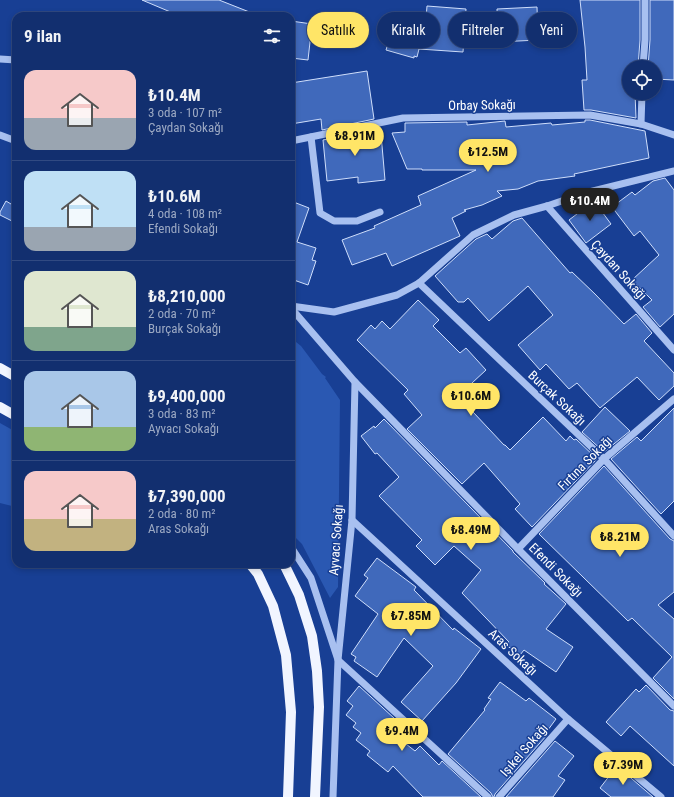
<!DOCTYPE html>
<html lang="tr">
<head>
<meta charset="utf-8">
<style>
  :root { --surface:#122f6f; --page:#1b3774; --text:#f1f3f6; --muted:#9ca9c3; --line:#314a82; --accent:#ffe567 }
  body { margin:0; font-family:"Roboto Condensed",sans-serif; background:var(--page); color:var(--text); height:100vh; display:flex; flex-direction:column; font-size:15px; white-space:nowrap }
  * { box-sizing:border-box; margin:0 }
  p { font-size:13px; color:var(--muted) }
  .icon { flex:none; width:22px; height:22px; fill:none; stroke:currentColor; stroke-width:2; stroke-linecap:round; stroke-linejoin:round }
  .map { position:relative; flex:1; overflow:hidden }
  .drawer { position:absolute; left:12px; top:12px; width:283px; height:556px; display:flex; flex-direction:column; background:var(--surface); border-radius:12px; box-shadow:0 2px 6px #0003,0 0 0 1px var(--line) }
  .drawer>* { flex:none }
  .top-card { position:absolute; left:307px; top:12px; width:307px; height:36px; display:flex; gap:8px }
  .controls { position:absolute; left:622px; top:60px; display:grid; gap:8px }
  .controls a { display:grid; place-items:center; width:40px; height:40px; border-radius:50%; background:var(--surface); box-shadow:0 2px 6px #0003,0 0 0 1px var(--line); font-size:20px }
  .price { position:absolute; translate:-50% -34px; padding:0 9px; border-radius:14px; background:var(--accent); color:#111; font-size:13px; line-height:26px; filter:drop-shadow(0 1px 2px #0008) }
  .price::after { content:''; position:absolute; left:50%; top:24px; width:12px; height:9px; margin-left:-6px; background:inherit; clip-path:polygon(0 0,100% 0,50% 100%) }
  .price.selected { background:#222; color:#fff }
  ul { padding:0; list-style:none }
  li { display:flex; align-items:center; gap:12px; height:100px; padding:0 12px }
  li+li { border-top:1px solid var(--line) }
  li span { display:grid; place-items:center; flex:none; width:112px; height:80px; border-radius:12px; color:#555 }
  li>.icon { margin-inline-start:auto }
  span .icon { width:48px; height:48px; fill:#fffc; stroke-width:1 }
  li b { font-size:17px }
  h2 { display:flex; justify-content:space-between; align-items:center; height:48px; padding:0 12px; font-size:17px }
  .pill { padding:0 14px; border-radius:18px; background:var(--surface); box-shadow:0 2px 6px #0003,0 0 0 1px var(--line); font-size:14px; line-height:36px }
  .pill.selected { background:var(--accent); color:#111 }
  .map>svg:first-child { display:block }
  .green { fill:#2a58b2 }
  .building { fill:#4069bb; stroke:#cfdefb }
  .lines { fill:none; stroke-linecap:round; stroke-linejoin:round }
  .minor { stroke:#a8c0f0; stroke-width:7 }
  .major { stroke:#f1f5ff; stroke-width:10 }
  .labels { text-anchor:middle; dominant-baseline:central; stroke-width:3; stroke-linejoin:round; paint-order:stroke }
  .street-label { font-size:13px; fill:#fff; stroke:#183f94 }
</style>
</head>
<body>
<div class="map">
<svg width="674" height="797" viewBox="0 0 674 797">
  <rect width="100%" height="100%" fill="#183f94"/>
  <g class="green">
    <polygon points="291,338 301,346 322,374 326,377 325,378 340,400 338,587 330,598 302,544 291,533"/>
    <polygon points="0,423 16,432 16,507 0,503"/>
  </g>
  <g class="building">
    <polygon points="142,0 219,0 257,15 257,16 180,16"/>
    <polygon points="580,0 640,0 640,40 638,67 629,67 629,93 635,93 636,118 591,110 584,110 582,80 587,80 585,47"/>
    <polygon points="650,0 674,0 674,80 655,79 655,67 648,67 650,40"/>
    <polygon points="427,6 466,9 463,52 419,49 417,57 414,56 414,58 386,50 395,21 425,30"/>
    <polygon points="537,7 538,40 498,42 497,9"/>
    <polygon points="291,21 312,24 308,60 291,58"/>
    <polygon points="367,71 374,119 322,130 321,119 291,124 291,83"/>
    <polygon points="585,120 590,120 645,131 649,158 574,174 575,176 538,181 518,189 497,191 502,196 482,205 464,210 466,211 452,218 460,236 392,266 386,253 352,265 342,240 375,228 374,226 421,205 418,196 476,170 422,170 422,169 407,169 392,133 405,132 405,123 467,122 467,125 505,121 506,127 551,123 552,125 585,122"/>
    <polygon points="375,129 376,135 381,134 385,180 358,183 358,177 327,181 323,140"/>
    <polygon points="665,178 674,190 674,314 660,327 643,307 652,300 632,280 659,255 640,231 634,236 612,207 632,192 635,195 653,181"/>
    <polygon points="6,201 16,207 16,223 0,215 0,212"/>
    <polygon points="291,201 309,208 297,242 316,248 312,260 316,261 308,285 291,279"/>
    <polygon points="594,201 611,224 586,243 569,220"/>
    <polygon points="522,218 570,273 572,272 595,294 624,324 636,314 652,333 644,341 674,373 674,386 659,400 637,377 600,408 577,383 569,389 546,364 540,370 518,345 553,315 528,286 489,321 468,298 464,302 458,302 435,276 476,239 487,234 492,239 513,221"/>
    <polygon points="418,300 439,320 433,326 460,353 466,348 486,370 458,396 504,445 505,445 510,450 543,417 566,441 570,436 574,440 576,439 597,459 532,527 515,509 520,504 484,463 462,484 407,429 422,415 404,394 408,390 357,340 371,325 375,329 382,321 390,329"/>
    <polygon points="605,407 630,431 604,452 582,432"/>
    <polygon points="674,408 674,501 661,514 611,459 637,437 641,441"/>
    <polygon points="384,419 513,551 513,552 545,583 544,584 554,593 566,604 546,629 573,647 556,672 524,650 520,655 506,645 509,642 462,593 481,570 454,546 435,565 416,546 422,540 379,496 399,477 377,453 375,454 361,436 374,426 375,428"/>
    <polygon points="604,466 670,539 674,541 674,592 658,605 674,619 674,699 653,678 672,657 632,618 628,621 539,534"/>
    <polygon points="377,558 416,587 414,590 453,630 454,628 481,649 456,683 422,721 401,702 433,666 404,638 377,677 354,661 356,657 351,654 378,614 355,596 368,578 364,575"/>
    <polygon points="500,682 526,701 529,698 556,719 545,734 547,735 495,794 494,797 493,797 491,793 448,754 485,710 484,709 491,699 488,698"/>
    <polygon points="646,685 670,710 674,711 674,766 630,726 621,736 606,722 636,689 639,692"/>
    <polygon points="359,686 395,719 387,729 415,751 420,746 439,765 442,761 481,797 423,797 393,766 388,772 367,755 370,751 356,740 361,733 353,727 356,723 346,715 353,706 347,701"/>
    <polygon points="555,741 574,756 558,776 565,780 553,797 506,797"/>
    <polygon points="617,766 653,797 611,797 600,788"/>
  </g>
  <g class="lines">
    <g class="minor">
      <polyline points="0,59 16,60"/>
      <polyline points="643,67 645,40 645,0"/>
      <polyline points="641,124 642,93"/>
      <polyline points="0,135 16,141"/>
      <polyline points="311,137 320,213 334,221 357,221 380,212"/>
      <polyline points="291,141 403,118 590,115 641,124 674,135"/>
      <polyline points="547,206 674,350"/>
      <polyline points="419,283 604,459 674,536"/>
      <polyline points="291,306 334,312 397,295 419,283 473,235 514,215 547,206 585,193 674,171"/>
      <polyline points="291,308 355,382 352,520 338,660 333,797"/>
      <polyline points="355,382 518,549 674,706"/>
      <polyline points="352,520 568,719 661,797"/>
      <polyline points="291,547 311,578 338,660 488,797"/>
      <polyline points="518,549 604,459 674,399"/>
      <polyline points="499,797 568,719"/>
    </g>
    <g class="major">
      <polyline points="0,368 16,377"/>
      <polyline points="0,407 16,416"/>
      <polyline points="250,564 258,574 273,606 286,655 291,712 288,797"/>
      <polyline points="284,564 299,595 312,636 317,671 319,707 315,797"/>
    </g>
  </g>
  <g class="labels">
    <g class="street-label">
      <text transform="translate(482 105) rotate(-1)">Orbay Sokağı</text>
      <text transform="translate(619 270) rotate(48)">Çaydan Sokağı</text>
      <text transform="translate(557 398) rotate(43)">Burçak Sokağı</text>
      <text transform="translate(585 463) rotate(-45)">Fırtına Sokağı</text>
      <text transform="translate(336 540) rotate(-86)">Ayvacı Sokağı</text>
      <text transform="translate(556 570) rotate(45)">Efendi Sokağı</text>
      <text transform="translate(513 652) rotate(43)">Aras Sokağı</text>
      <text transform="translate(524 750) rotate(-49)">Işıkel Sokağı</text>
    </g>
  </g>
</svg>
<div class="controls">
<a><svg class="icon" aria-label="locate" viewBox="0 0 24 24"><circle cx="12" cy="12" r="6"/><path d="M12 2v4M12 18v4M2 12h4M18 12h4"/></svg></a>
</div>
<b class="price" style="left:355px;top:157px">₺8.91M</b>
<b class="price" style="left:488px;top:173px">₺12.5M</b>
<b class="price selected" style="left:590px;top:222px">₺10.4M</b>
<b class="price" style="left:471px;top:417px">₺10.6M</b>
<b class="price" style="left:471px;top:551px">₺8.49M</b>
<b class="price" style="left:620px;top:558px">₺8.21M</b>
<b class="price" style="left:411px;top:637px">₺7.85M</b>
<b class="price" style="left:402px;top:752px">₺9.4M</b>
<b class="price" style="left:623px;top:786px">₺7.39M</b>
<div class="top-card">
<a class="pill selected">Satılık</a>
<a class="pill">Kiralık</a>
<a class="pill">Filtreler</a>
<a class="pill">Yeni</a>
</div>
<section class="drawer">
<h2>9 ilan<svg class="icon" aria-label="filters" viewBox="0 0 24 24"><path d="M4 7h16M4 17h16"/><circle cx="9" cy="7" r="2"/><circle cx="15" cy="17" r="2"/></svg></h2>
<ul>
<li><span style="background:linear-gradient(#f6c9c9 60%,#9aa5b1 0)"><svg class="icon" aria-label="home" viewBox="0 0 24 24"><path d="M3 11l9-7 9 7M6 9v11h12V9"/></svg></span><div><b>₺10.4M</b><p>3 oda · 107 m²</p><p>Çaydan Sokağı</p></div></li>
<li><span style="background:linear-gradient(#bfe0f5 70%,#9aa5b1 0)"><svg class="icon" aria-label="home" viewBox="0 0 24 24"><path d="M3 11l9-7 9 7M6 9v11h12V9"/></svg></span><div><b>₺10.6M</b><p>4 oda · 108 m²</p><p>Efendi Sokağı</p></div></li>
<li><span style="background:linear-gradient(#dfe7d0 70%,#7fa58c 0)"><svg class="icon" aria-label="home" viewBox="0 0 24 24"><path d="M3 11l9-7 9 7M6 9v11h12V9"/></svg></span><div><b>₺8,210,000</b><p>2 oda · 70 m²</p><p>Burçak Sokağı</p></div></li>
<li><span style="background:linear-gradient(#a9c7e8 70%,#8fb573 0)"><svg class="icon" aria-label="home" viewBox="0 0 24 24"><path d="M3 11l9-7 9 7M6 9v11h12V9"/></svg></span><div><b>₺9,400,000</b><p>3 oda · 83 m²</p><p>Ayvacı Sokağı</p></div></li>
<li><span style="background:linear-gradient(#f6c9c9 60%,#c2b280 0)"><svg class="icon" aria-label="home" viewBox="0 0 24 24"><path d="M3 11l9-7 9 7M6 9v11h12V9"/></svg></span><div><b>₺7,390,000</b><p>2 oda · 80 m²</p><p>Aras Sokağı</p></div></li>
</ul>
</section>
</div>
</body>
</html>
